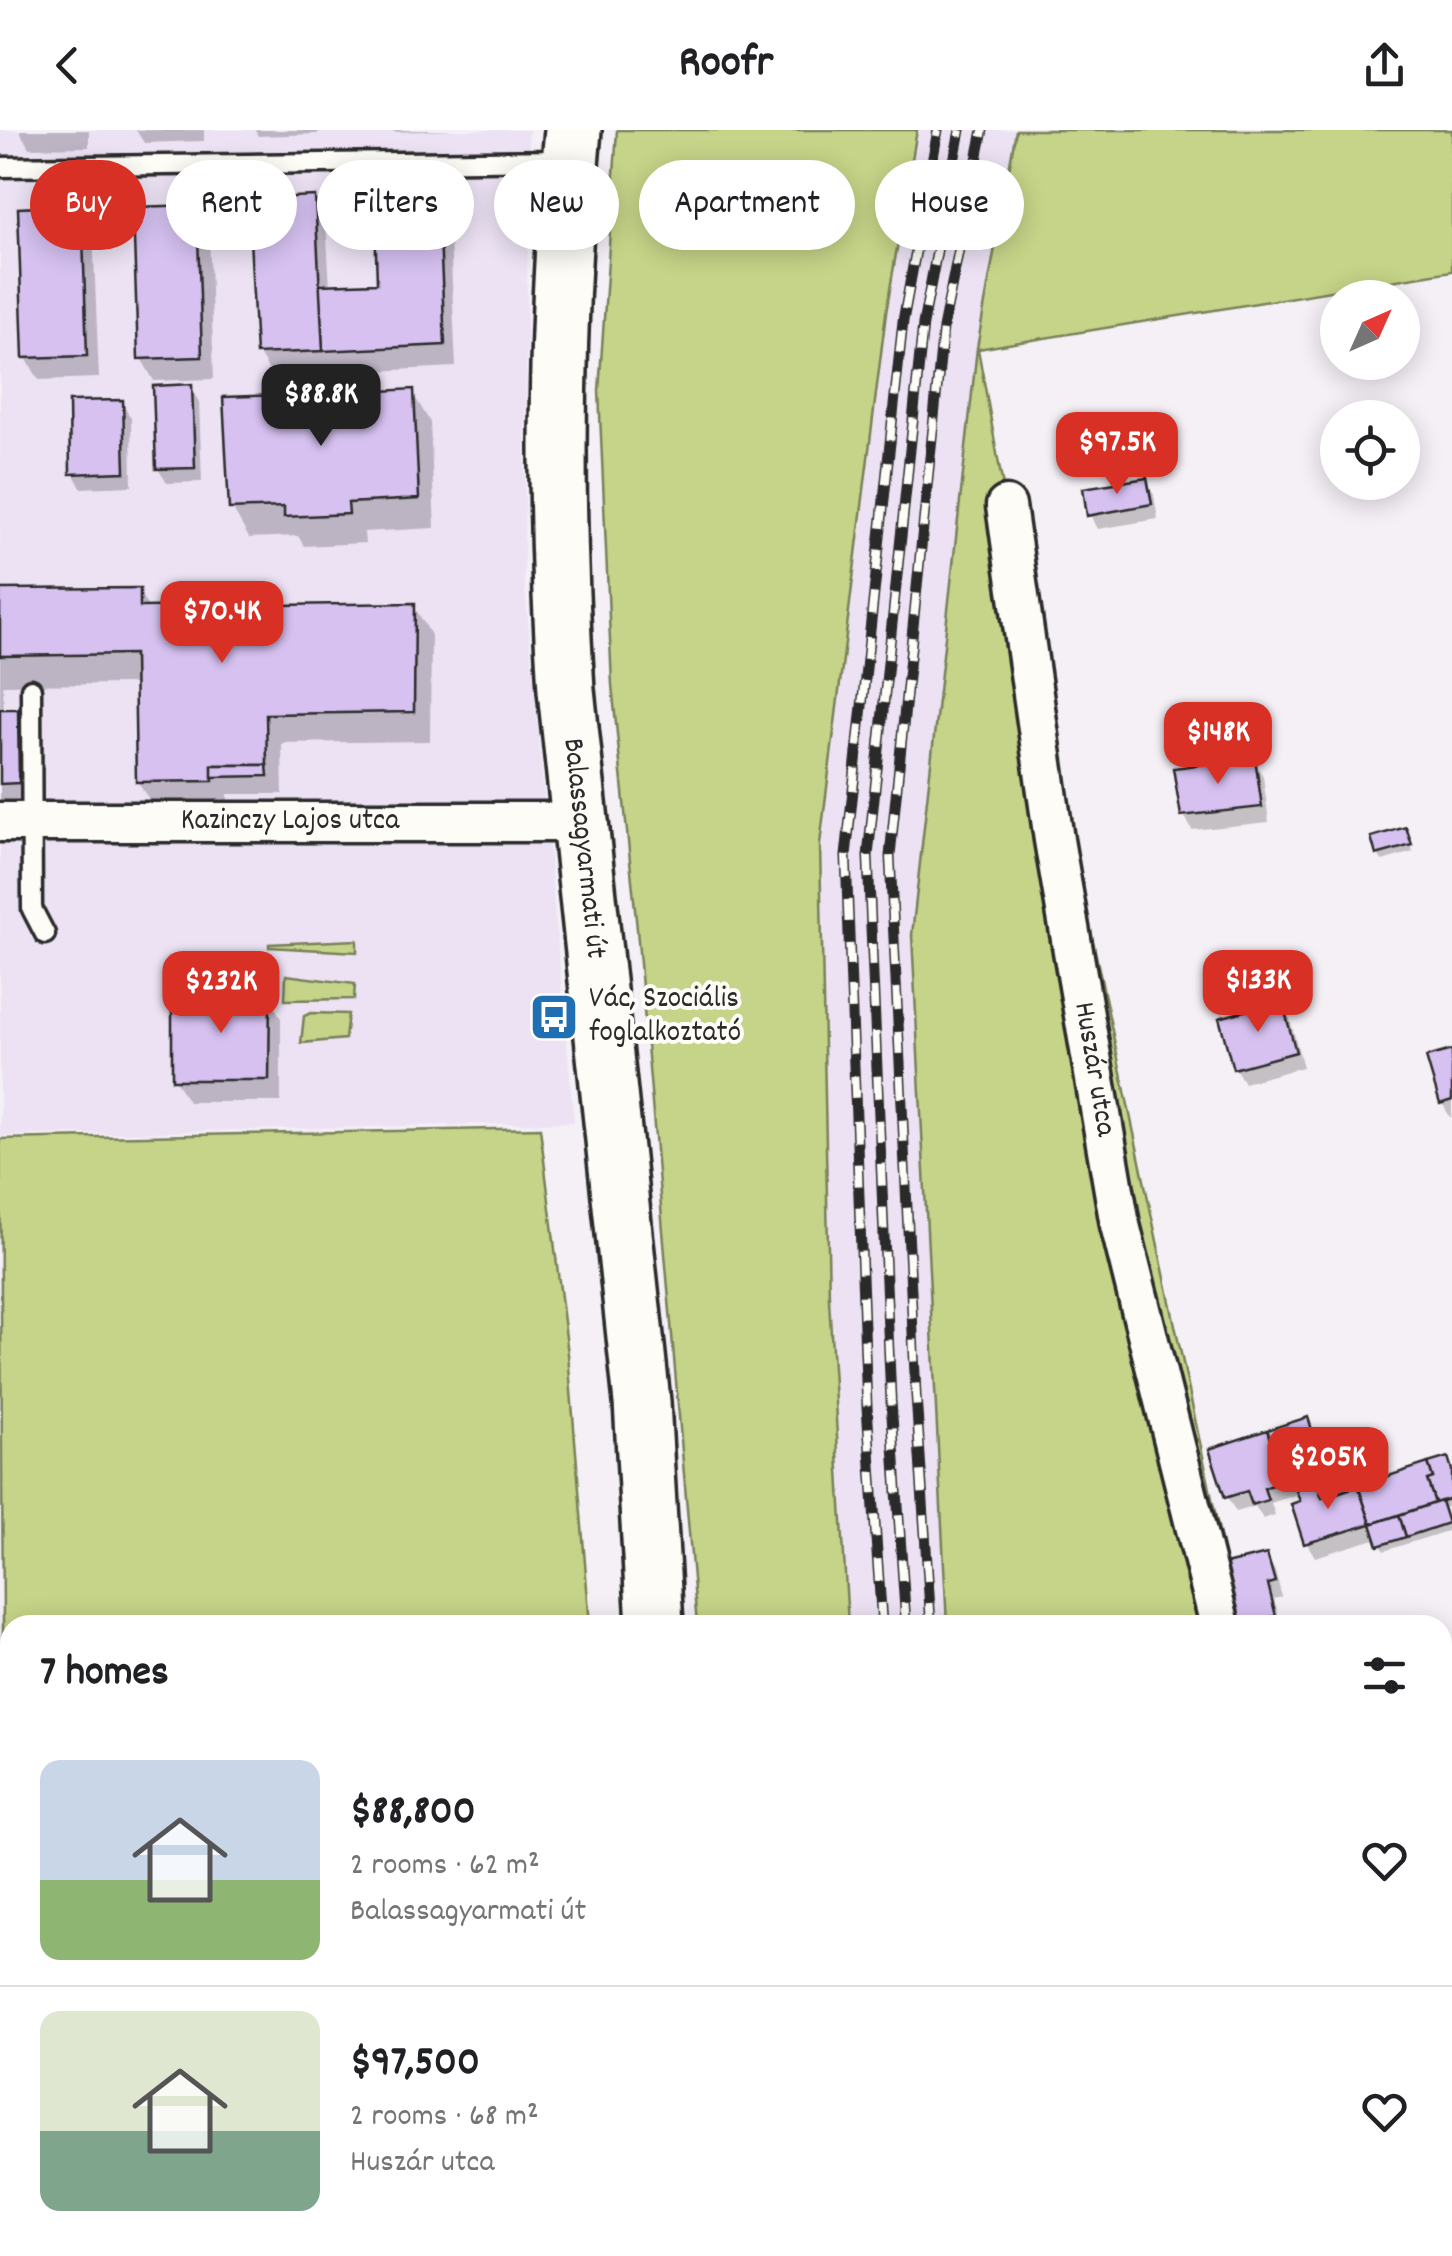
<!DOCTYPE html>
<html lang="en">
<head>
<meta charset="utf-8">
<style>
  :root { --surface:#fff; --page:#f2f2f2; --text:#202124; --muted:#757577; --line:#e0e0e0; --accent:#d93025 }
  body { margin:0; font-family:Dekko,sans-serif; background:var(--page); color:var(--text); height:100vh; display:flex; flex-direction:column; font-size:38px; white-space:nowrap }
  * { box-sizing:border-box; margin:0 }
  p { font-size:32px; color:var(--muted) }
  .icon { flex:none; width:55px; height:55px; fill:none; stroke:currentColor; stroke-width:2; stroke-linecap:round; stroke-linejoin:round }
  .map { position:relative; flex:1; overflow:hidden }
  .side { position:absolute; left:0px; top:1485px; width:1452px; height:642px; display:flex; flex-direction:column; background:var(--surface); border-radius:30px 30px 0 0; box-shadow:0 5px 25px #0003 }
  .side>* { flex:none }
  .banner { position:absolute; left:30px; top:30px; width:1392px; height:90px; display:flex; gap:20px }
  .needle { width:65px; rotate:45deg }
  .fabs { position:absolute; left:1320px; top:150px; display:grid; gap:20px }
  .fabs a { display:grid; place-items:center; width:100px; height:100px; border-radius:50%; background:var(--surface); box-shadow:0 5px 25px #0003; font-size:50px }
  .price { position:absolute; translate:-50% -85px; padding:0 22px; border-radius:20px; background:var(--accent); color:#fff; font-size:32px; line-height:65px; filter:drop-shadow(0 2px 5px #0008) }
  .price::after { content:''; position:absolute; left:50%; top:60px; width:30px; height:22px; margin-left:-15px; background:inherit; clip-path:polygon(0 0,100% 0,50% 100%) }
  .price.selected { background:#222; color:#fff }
  ul { padding:0; list-style:none }
  li { display:flex; align-items:center; gap:30px; height:250px; padding:0 40px }
  li+li { border-top:2px solid var(--line) }
  li span { display:grid; place-items:center; flex:none; width:280px; height:200px; border-radius:20px; color:#555 }
  li>.icon { margin-inline-start:auto }
  span .icon { width:120px; height:120px; fill:#fffc; stroke-width:1 }
  li b { font-size:42px }
  h2 { display:flex; justify-content:space-between; align-items:center; height:120px; padding:0 40px; font-size:42px }
  .tag { padding:0 35px; border-radius:45px; background:var(--surface); box-shadow:0 5px 25px #0003; font-size:35px; line-height:90px }
  .tag.selected { background:var(--accent); color:#fff }
  header { display:flex; justify-content:space-between; align-items:center; height:130px; padding:0 40px; background:var(--surface); font-size:45px; font-weight:700 }
  .map>svg:first-child { display:block }
  .built { fill:#ece2f4 }
  .green { fill:#c5d488; stroke:#78805a; stroke-width:2.5 }
  .shadow { fill:#0003; fill-rule:evenodd }
  .building { fill:#d6c1f1; stroke:#2b2b2b; stroke-width:2.5 }
  .lines { fill:none; stroke-linecap:round; stroke-linejoin:round }
  .lane-casing { stroke:#2b2b2b; stroke-width:25 }
  .street-casing { stroke:#2b2b2b; stroke-width:45 }
  .primary-casing { stroke:#2b2b2b; stroke-width:62 }
  .lane { stroke:#fdfcf7; stroke-width:18 }
  .street { stroke:#fdfcf7; stroke-width:38 }
  .primary { stroke:#fdfcf7; stroke-width:55 }
  .rail-casing { stroke:#2b2b2b; stroke-width:11 }
  .rail { stroke:#fdfcf7; stroke-width:8; stroke-dasharray:22; stroke-linecap:butt }
  .labels { text-anchor:middle; dominant-baseline:central; stroke-width:8; stroke-linejoin:round; paint-order:stroke }
  .street-label { font-size:30px; fill:#2b2b2b; stroke:#fdfcf7 }
  .poi-label { font-size:30px; fill:#2b2b2b; stroke:#fdfcf7; text-anchor:start }
</style>
</head>
<body>
<header><svg class="icon" aria-label="back" viewBox="0 0 24 24"><path d="M15 5l-7 7 7 7"/></svg>Roofr<svg class="icon" aria-label="share" viewBox="0 0 24 24"><path d="M12 15V3M7 8l5-5 5 5M5 13v7h14v-7"/></svg></header>
<div class="map">
<svg width="1452" height="2126" viewBox="0 0 1452 2126">
  <rect width="100%" height="100%" fill="#f5f0f6"/>
  <filter id="ink" filterUnits="userSpaceOnUse"><feTurbulence type="fractalNoise" baseFrequency=".01" numOctaves="2"/><feDisplacementMap in="SourceGraphic" scale="20" xChannelSelector="R" yChannelSelector="G"/><feConvolveMatrix kernelMatrix="1 2 1 2 8 2 1 2 1" color-interpolation-filters="sRGB"/></filter>
  <g filter="url(#ink)">
    <g class="built">
      <polygon points="0,0 529,0 524,447 574,992 0,1006"/>
      <polygon points="917,0 1016,0 977,218 912,805 947,1495 848,1495 829,1169 820,714 886,183"/>
      <polygon points="896,2118 986,2118 987,2126 897,2126"/>
    </g>
    <g class="green">
      <polygon points="617,0 917,0 886,183 820,714 829,1169 848,1495 697,1495 637,799 612,555 599,261"/>
      <polygon points="1016,0 1452,0 1452,141 978,219 1044,582 1239,1495 947,1495 912,805 977,218"/>
      <polygon points="357,810 357,822 269,817 269,814"/>
      <polygon points="286,845 355,854 354,869 285,870"/>
      <polygon points="311,883 348,884 345,909 301,913 304,886"/>
      <polygon points="540,998 568,1224 590,1495 10,1495 10,2073 0,2073 0,1656 4,1655 0,1009"/>
      <polygon points="734,2118 896,2118 897,2126 738,2126"/>
    </g>
    <g class="shadow">
      <polygon points="19,0 89,0 89,17 29,18"/>
      <polygon points="136,0 204,0 204,11 144,13"/>
      <polygon points="255,0 318,0 318,4 258,6"/>
      <polygon points="393,0 455,0 394,2"/>
      <polygon points="436,64 449,87 456,237 272,246 259,224 313,69 326,91 330,157 380,155"/>
      <polygon points="80,78 93,100 99,248 39,250 26,228"/>
      <polygon points="196,78 209,101 214,249 154,251 141,228"/>
      <polygon points="345,254 352,265 412,262 430,292 435,398 364,402 365,413 304,416 298,406 249,408 232,378"/>
      <polygon points="190,257 199,272 202,352 167,353 158,339"/>
      <polygon points="122,273 131,288 132,356 81,358 73,343"/>
      <polygon points="1145,350 1154,365 1158,389 1098,399 1090,385"/>
      <polygon points="138,460 149,479 414,476 431,505 430,611 282,613 283,664 228,664 228,680 156,681 138,652 137,554 3,555 4,582 17,582 34,611 34,682 0,683 0,462"/>
      <polygon points="1254,631 1263,646 1269,692 1192,700 1184,685"/>
      <polygon points="1409,707 1413,722 1382,731 1378,724"/>
      <polygon points="268,865 281,888 281,972 188,972 175,950"/>
      <polygon points="1281,874 1290,889 1303,937 1244,953 1235,938"/>
      <polygon points="1452,922 1452,987 1450,987 1442,973"/>
      <path d="M1307,1290L1321,1321L1350,1362L1452,1341V1375L1443,1378L1450,1400L1384,1421L1378,1408L1315,1427L1306,1412L1300,1363L1271,1373L1275,1385L1263,1389L1255,1376L1236,1382L1227,1367ZM1332,1353L1337,1366L1324,1370L1318,1357Z"/>
      <polygon points="1266,1426 1275,1441 1282,1467 1274,1469 1281,1495 1240,1495 1224,1437"/>
      <polygon points="1443,1543 1452,1560 1452,1668 1442,1671"/>
      <polygon points="1442,1905 1449,1921 1442,1923"/>
    </g>
    <g class="building">
      <polygon points="438,62 445,215 323,221 319,155 377,153 374,64"/>
      <polygon points="315,66 323,221 256,224 248,69"/>
      <polygon points="82,75 87,226 23,228 18,78"/>
      <polygon points="197,75 202,227 138,229 133,77"/>
      <polygon points="347,251 347,263 414,259 419,369 348,373 349,384 284,387 284,377 229,379 223,267 281,265 280,255"/>
      <polygon points="192,254 195,338 156,339 153,256"/>
      <polygon points="123,270 125,342 70,344 69,271"/>
      <polygon points="1147,348 1152,374 1087,386 1083,358"/>
      <polygon points="140,458 140,477 415,473 414,582 266,584 267,635 212,635 213,651 136,652 134,524 0,526 0,459"/>
      <polygon points="0,579 18,579 19,653 0,654"/>
      <polygon points="1255,628 1262,677 1181,686 1173,638"/>
      <polygon points="212,635 267,635 268,646 212,647"/>
      <polygon points="1406,697 1412,715 1376,725 1371,707"/>
      <polygon points="270,862 269,950 172,950 172,863"/>
      <polygon points="1282,871 1296,922 1233,939 1219,888"/>
      <polygon points="1452,920 1452,970 1440,974 1426,927"/>
      <polygon points="1308,1287 1324,1338 1284,1351 1267,1300"/>
      <polygon points="1267,1300 1284,1351 1264,1358 1268,1370 1252,1375 1247,1361 1225,1368 1209,1319"/>
      <polygon points="1335,1314 1350,1359 1333,1364 1318,1319"/>
      <polygon points="1448,1327 1452,1340 1452,1368 1435,1373 1427,1350 1433,1348 1428,1333"/>
      <polygon points="1428,1333 1433,1348 1427,1350 1435,1373 1371,1394 1358,1356"/>
      <polygon points="1315,1348 1322,1368 1358,1356 1371,1394 1304,1414 1291,1374 1300,1371 1294,1355"/>
      <polygon points="1441,1371 1448,1393 1406,1407 1399,1385"/>
      <polygon points="1399,1385 1406,1407 1378,1416 1371,1394"/>
      <polygon points="1267,1424 1275,1452 1268,1454 1276,1486 1237,1495 1221,1435"/>
      <polygon points="1444,1540 1452,1568 1452,1590 1442,1592"/>
      <polygon points="1452,1602 1452,1650 1442,1654 1442,1606"/>
      <polygon points="1452,1988 1452,2040 1442,2016 1442,1991"/>
    </g>
    <g class="lines">
      <g class="lane-casing">
        <g id="lane">
          <polyline points="0,37 564,30"/>
          <polyline points="31,559 32,779 45,804"/>
        </g>
      </g>
      <g class="street-casing">
        <g id="street">
          <path id="s1" d="M1006,376L1054,710L1120,1095L1220,1495"/>
          <path id="s2" d="M0,692H582"/>
          <polyline points="1389,2118 1391,2126"/>
        </g>
      </g>
      <g class="primary-casing">
        <g id="primary">
          <path id="s3" d="M573,0C555,185 554,374 566,560L642,1272L655,1495"/>
          <polyline points="680,2126 680,2118"/>
        </g>
      </g>
      <use href="#lane" class="lane"/>
      <use href="#street" class="street"/>
      <use href="#primary" class="primary"/>
      <g class="rail-casing">
        <g id="rail">
          <polyline points="882,1495 867,1277 846,726 903,191 938,0"/>
          <polyline points="906,1495 891,1271 868,726 923,194 960,0"/>
          <polyline points="931,1495 916,1265 890,726 943,198 983,0"/>
          <polyline points="925,2118 925,2126"/>
          <polyline points="948,2118 948,2126"/>
          <polyline points="971,2118 971,2126"/>
        </g>
      </g>
      <use href="#rail" class="rail"/>
    </g>
  </g>
  <defs>
    <g id="bus-square" transform="scale(2.5)"><rect x="-9" y="-9" width="18" height="18" rx="4" fill="#1f6fb2" stroke="#fdfcf7"/><path d="M-5-6H5V4H4V6H2V4H-2V6H-4V4H-5ZM-3.5-4V0h7V-4ZM-3.5 1.2v1.5H-2V1.2ZM2 1.2v1.5H3.5V1.2Z" fill="#fff"/></g>
  </defs>
  <g fill-rule="evenodd">
    <use href="#bus-square" x="554" y="887"/>
  </g>
  <g class="labels">
    <g class="street-label">
      <text stroke="none"><textPath href="#s2" startOffset="290">Kazinczy Lajos utca</textPath></text>
      <text stroke="none"><textPath href="#s3" startOffset="720">Balassagyarmati út</textPath></text>
      <text stroke="none"><textPath href="#s1" startOffset="570">Huszár utca</textPath></text>
    </g>
    <g class="poi-label">
      <text x="589" y="870">Vác, Szociális<tspan x="589" dy="34">foglalkoztató</tspan></text>
    </g>
  </g>
</svg>
<div class="fabs">
<a><svg class="needle" viewBox="-14 -14 28 28"><path d="M0-13l5 13h-10z" fill="#e53935"/><path d="M0 13l5-13h-10z" fill="#757577"/></svg></a>
<a><svg class="icon" aria-label="locate" viewBox="0 0 24 24"><circle cx="12" cy="12" r="6"/><path d="M12 2v4M12 18v4M2 12h4M18 12h4"/></svg></a>
</div>
<b class="price selected" style="left:321px;top:319px">$88.8K</b>
<b class="price" style="left:1117px;top:367px">$97.5K</b>
<b class="price" style="left:222px;top:536px">$70.4K</b>
<b class="price" style="left:1218px;top:657px">$148K</b>
<b class="price" style="left:1258px;top:905px">$133K</b>
<b class="price" style="left:221px;top:906px">$232K</b>
<b class="price" style="left:1328px;top:1382px">$205K</b>
<div class="banner">
<a class="tag selected">Buy</a>
<a class="tag">Rent</a>
<a class="tag">Filters</a>
<a class="tag">New</a>
<a class="tag">Apartment</a>
<a class="tag">House</a>
</div>
<section class="side">
<h2>7 homes<svg class="icon" aria-label="filters" viewBox="0 0 24 24"><path d="M4 7h16M4 17h16"/><circle cx="9" cy="7" r="2"/><circle cx="15" cy="17" r="2"/></svg></h2>
<ul>
<li><span style="background:linear-gradient(#c9d6e8 60%,#8fb573 0)"><svg class="icon" aria-label="home" viewBox="0 0 24 24"><path d="M3 11l9-7 9 7M6 9v11h12V9"/></svg></span><div><b>$88,800</b><p>2 rooms · 62 m²</p><p>Balassagyarmati út</p></div><svg class="icon" aria-label="heart" viewBox="0 0 24 24"><path d="M12 20l-8-8c-3-5 5-10 8-4 3-6 11-1 8 4z"/></svg></li>
<li><span style="background:linear-gradient(#dfe7d0 60%,#7fa58c 0)"><svg class="icon" aria-label="home" viewBox="0 0 24 24"><path d="M3 11l9-7 9 7M6 9v11h12V9"/></svg></span><div><b>$97,500</b><p>2 rooms · 68 m²</p><p>Huszár utca</p></div><svg class="icon" aria-label="heart" viewBox="0 0 24 24"><path d="M12 20l-8-8c-3-5 5-10 8-4 3-6 11-1 8 4z"/></svg></li>
</ul>
</section>
</div>
</body>
</html>
